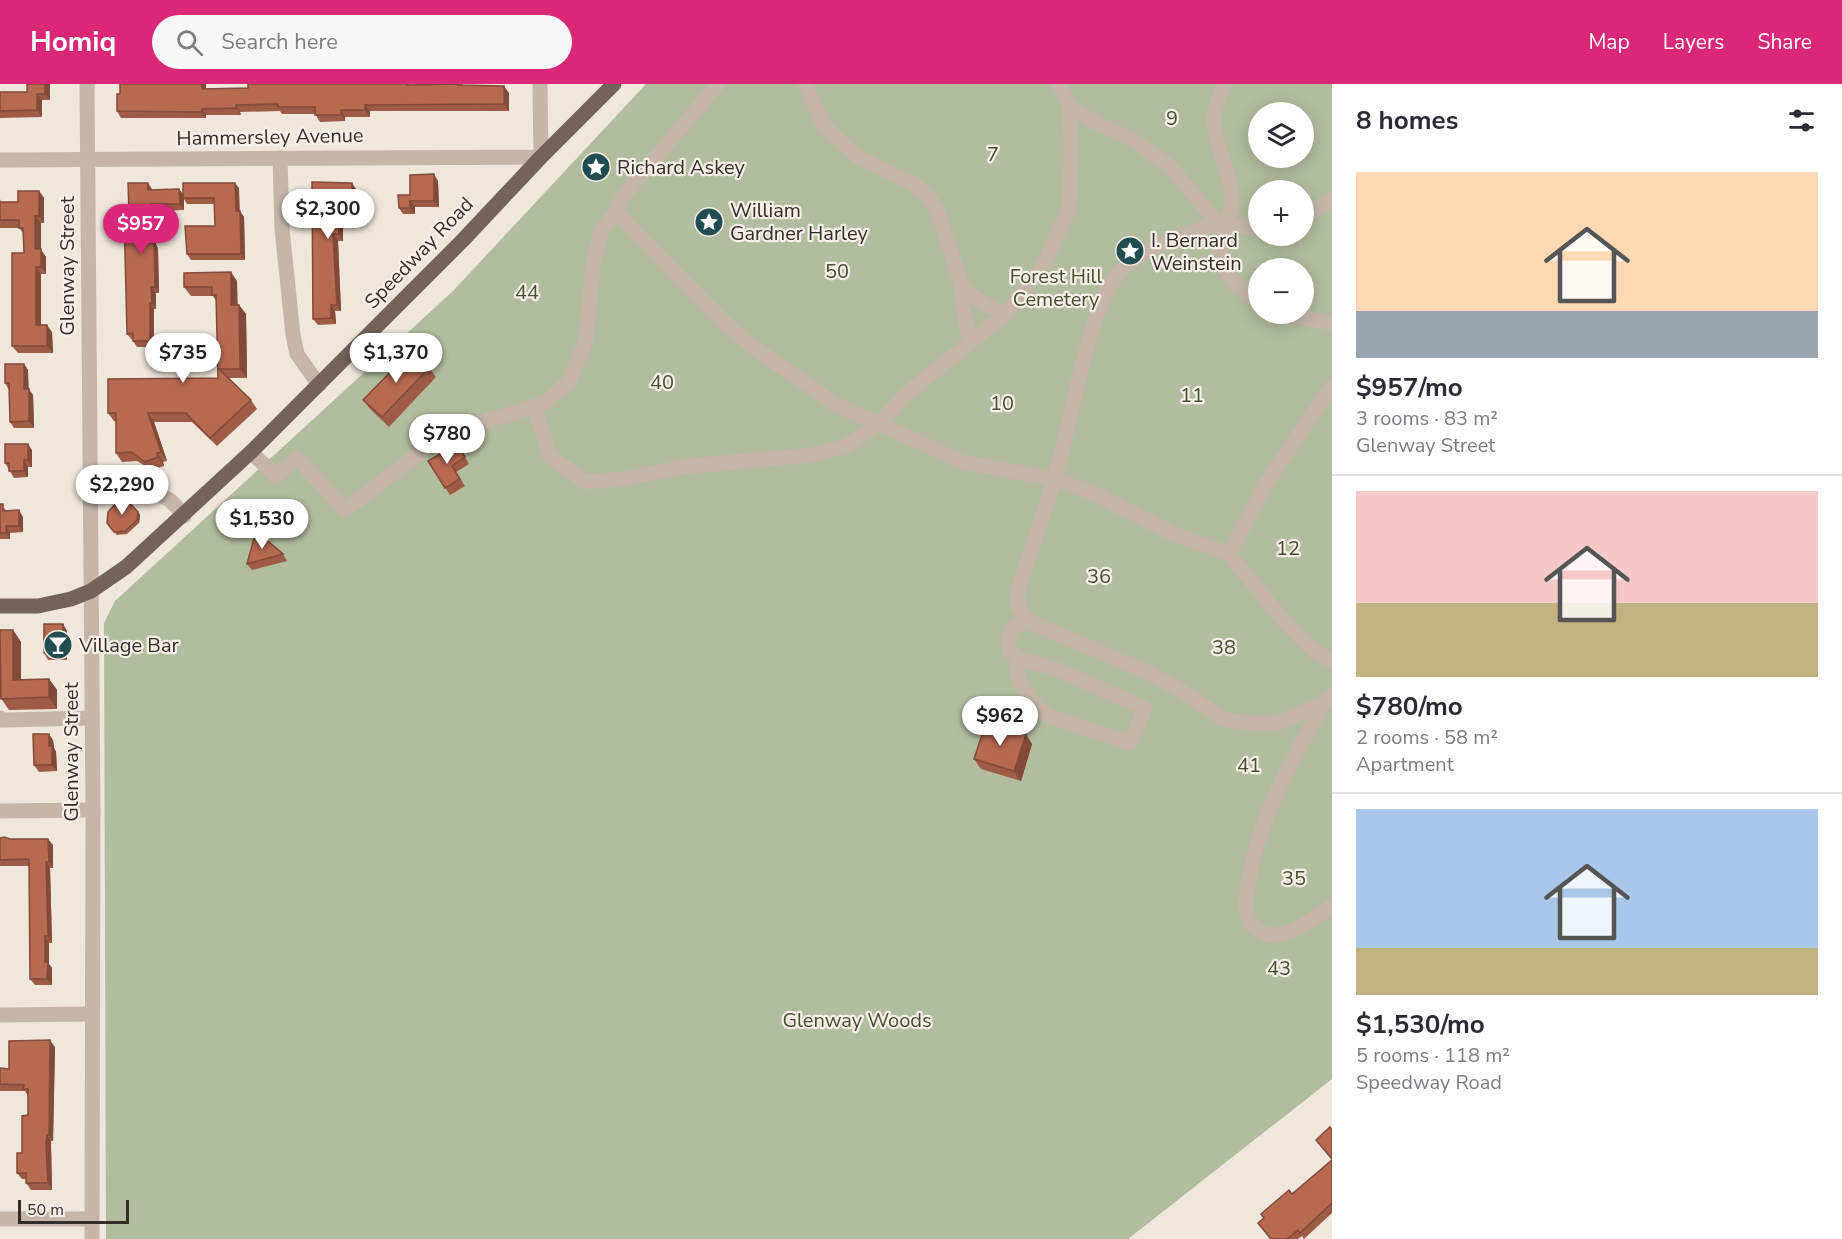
<!DOCTYPE html>
<html lang="en">
<head>
<meta charset="utf-8">
<style>
  :root { --surface:#fff; --page:#f7f7f7; --text:#2b2b33; --muted:#7c7c81; --line:#e1e1e2; --accent:#db2777 }
  body { margin:0; font-family:"Nunito Sans",sans-serif; background:var(--page); color:var(--text); height:100vh; display:flex; flex-direction:column; font-size:22px; white-space:nowrap }
  * { box-sizing:border-box; margin:0 }
  p { font-size:20px; color:var(--muted) }
  .icon { flex:none; width:33px; height:33px; fill:none; stroke:currentColor; stroke-width:2; stroke-linecap:round; stroke-linejoin:round }
  .map { position:relative; flex:1; overflow:hidden }
  .drawer { display:flex; flex-direction:column; background:var(--surface); width:510px }
  .drawer>* { flex:none }
  .controls { position:absolute; left:1248px; top:18px; display:grid; gap:12px }
  .controls a { display:grid; place-items:center; width:66px; height:66px; border-radius:50%; background:var(--surface); box-shadow:0 3px 15px #0003; font-size:30px }
  .scale { position:absolute; left:18px; bottom:15px; width:111px; box-sizing:border-box; padding-left:6px; border:3px solid #342c28; border-top:0; font-size:16px; line-height:21px; white-space:nowrap; color:#342c28; -webkit-text-stroke:4px #f7f0e8; paint-order:stroke }
  .price { position:absolute; translate:-50% -51px; padding:0 14px; border-radius:21px; background:#fff; color:#222; font-size:20px; line-height:39px; filter:drop-shadow(0 2px 3px #0008) }
  .price::after { content:''; position:absolute; left:50%; top:36px; width:18px; height:14px; margin-left:-9px; background:inherit; clip-path:polygon(0 0,100% 0,50% 100%) }
  .price.current { background:var(--accent); color:#fff }
  ul { padding:0; list-style:none }
  li { display:grid; align-content:center; gap:12px; height:318px; padding:0 24px }
  li+li { border-top:2px solid var(--line) }
  li span { display:grid; place-items:center; height:186px; border-radius:0px; color:#555 }
  li>.icon { margin-inline-start:auto }
  span .icon { width:108px; height:108px; fill:#fffc; stroke-width:1 }
  li b { font-size:26px }
  h2 { display:flex; justify-content:space-between; align-items:center; height:72px; padding:0 24px; font-size:26px }
  header { display:flex; align-items:center; gap:36px; box-sizing:border-box; height:84px; padding:0 30px; background:var(--accent); color:#fff }
  header strong { font-size:28px }
  nav { display:flex; gap:33px; margin-inline-start:auto; font-size:21px }
  .search { width:420px; height:54px; background:var(--page); display:flex; align-items:center; gap:15px; box-sizing:border-box; padding:0 21px; border-radius:33px; color:var(--muted); font-size:22px }
  main { display:flex; flex:1; min-height:0 }
  .map>svg:first-child { display:block }
  .green { fill:#b2bc9e; fill-rule:evenodd }
  .lines { fill:none; stroke-linecap:round; stroke-linejoin:round }
  .minor { stroke:#c5b6a9; stroke-width:15 }
  .major { stroke:#74635b; stroke-width:15 }
  .wall { fill:#9e5b46 }
  .shaded-wall { fill:#814a39 }
  .building { fill:#b86a51; stroke:#814a39; stroke-width:1.5 }
  .labels { text-anchor:middle; dominant-baseline:central; stroke-width:4.5; stroke-linejoin:round; paint-order:stroke }
  .park-label { font-size:20px; fill:#434f2f; stroke:#f7f0e8 }
  .street-label { font-size:20px; fill:#342c28; stroke:#f7f0e8 }
  .poi-label { font-size:20px; fill:#342c28; stroke:#f7f0e8; text-anchor:start }
</style>
</head>
<body>
<header>
<strong>Homiq</strong>
<div class="search"><svg class="icon" aria-label="search" viewBox="0 0 24 24"><circle cx="10" cy="10" r="6"/><path d="M15 15l6 6"/></svg>Search here</div>
<nav><a>Map</a><a>Layers</a><a>Share</a></nav>
</header>
<main>
<div class="map">
<svg width="1332" height="1155" viewBox="0 0 1332 1155">
  <rect width="100%" height="100%" fill="#efe6dc"/>
  <path class="green" d="M646,0H1332V995L1128,1155H106L104,539L115,517L453,207ZM1258,28H1304V74H1258ZM1258,106H1304V152H1258ZM1258,184H1304V230H1258Z"/>
  <g class="lines">
    <g class="minor">
      <polyline points="87,0 93,726 92,1155"/>
      <polyline points="805,0 824,42 858,73 914,100 929,113 937,126 962,202 963,222 970,258"/>
      <path d="M1224,0C1221,10 1215,20 1214,31C1212,62 1234,90 1232,121C1231,144 1215,155 1222,178C1227,194 1244,209 1258,218"/>
      <polyline points="1070,23 1098,40 1133,56 1170,82 1218,140 1258,144"/>
      <polyline points="280,74 282,145 293,251 297,270 319,301"/>
      <polyline points="0,76 541,73 540,0"/>
      <polyline points="616,128 726,240 753,263 835,320 963,378 1054,395 1095,410 1174,450 1229,470 1283,536 1313,566 1332,577"/>
      <polyline points="1304,132 1332,116"/>
      <path d="M1218,140C1190,148 1144,163 1123,184C1103,205 1095,236 1087,263C1075,307 1067,352 1054,396C1043,433 1030,469 1018,506V521L1028,537L1149,589L1184,608L1223,635L1250,640L1278,639L1322,620L1332,612"/>
      <path d="M962,202C976,216 988,224 1007,229"/>
      <polyline points="1285,230 1332,240"/>
      <polyline points="534,322 550,372 585,398 624,395 681,383 812,371 846,362 879,340 905,311 1007,229 1044,180 1069,125 1071,74 1070,23 1059,0"/>
      <polyline points="251,368 276,392 297,374 345,426 429,362 463,342 516,329 545,318 569,298 586,256 593,180 601,147 616,128 621,115 718,0"/>
      <path d="M89,407C111,406 149,402 168,415C174,419 179,426 184,432"/>
      <polyline points="1229,470 1268,396 1332,302"/>
      <polyline points="1018,574 1017,590 1023,603 1034,620 1048,632 1130,659 1145,624 1056,585 1018,574 1009,566 1008,555 1014,543 1028,537"/>
      <path d="M1322,620C1316,635 1309,647 1301,660C1277,704 1255,752 1248,801C1246,813 1244,826 1249,837C1251,841 1256,844 1259,846C1278,863 1315,834 1332,822"/>
      <polyline points="0,634 3,636 92,634"/>
      <polyline points="0,727 93,726"/>
      <polyline points="0,931 91,930"/>
      <polyline points="0,1135 91,1135"/>
    </g>
    <polyline class="major" points="0,522 38,522 71,515 91,507 126,483 251,368 463,156 541,73 614,0"/>
  </g>
  <g class="wall">
    <polygon points="27,0 50,0 50,16 42,16 42,33 0,34 0,8 27,8"/>
    <polygon points="248,0 409,0 409,1 463,0 463,1 509,9 509,27 370,27 370,33 345,33 345,37 320,38 315,30 282,30 280,27 240,28 241,31 206,31 206,34 121,34 117,27 120,10 206,5 248,4"/>
    <polygon points="438,97 439,123 415,123 415,130 403,130 399,124 410,111"/>
    <polygon points="312,98 356,105 356,122 361,122 365,129 366,140 343,141 343,157 338,157 341,227 335,227 336,240 318,241 313,235"/>
    <polygon points="239,104 239,127 244,133 245,176 191,176 187,170 215,142 214,120 187,120 184,115 184,126 156,127 156,160 158,165 159,209 156,209 156,225 154,225 154,263 137,263 133,257 133,256 132,256 127,250 129,127 152,105 152,106 183,111"/>
    <polygon points="39,107 44,114 44,139 41,139 41,166 46,173 46,190 41,190 41,241 52,248 53,269 18,269 12,262 24,169 24,150 19,144 0,144 0,115 1,118 18,118"/>
    <polygon points="237,197 237,221 239,221 246,230 247,294 228,294 251,316 257,325 217,362 192,338 154,338 167,377 163,378 164,382 152,386 137,377 122,378 116,369 116,338 114,337 108,329 218,294 216,217 213,212 191,212 184,203"/>
    <polygon points="24,280 28,286 28,305 33,311 34,344 14,344 10,338 9,306 5,299"/>
    <polygon points="429,284 436,293 389,343 370,325 363,316"/>
    <polygon points="32,366 32,383 28,383 28,393 14,394 5,379"/>
    <polygon points="461,366 469,380 456,388 465,402 450,411 428,377"/>
    <polygon points="0,420 7,427 23,433 23,448 10,449 10,455 0,455"/>
    <polygon points="138,428 140,431 139,439 127,450 117,451 109,443"/>
    <polygon points="283,470 287,477 252,486 247,480"/>
    <polygon points="63,540 67,547 67,576 48,576 44,569"/>
    <polygon points="0,546 13,546 21,558 21,595 49,595 57,606 57,625 9,626 0,613"/>
    <polygon points="53,656 54,664 56,668 57,687 39,688 34,681"/>
    <polygon points="1032,660 1021,697 981,685 974,675"/>
    <polygon points="0,754 53,761 53,784 50,784 52,859 49,859 49,880 52,884 52,901 35,901 30,895 29,782 0,782"/>
    <polygon points="55,963 53,1057 51,1057 51,1067 52,1106 31,1106 26,1099 26,1095 22,1095 17,1089 22,1069 28,1031 28,1012 25,1007 0,1007 0,984 9,985"/>
    <polygon points="1332,1076 1332,1129 1304,1155 1302,1152 1298,1155 1270,1155 1258,1139 1264,1134 1261,1130 1292,1110"/>
  </g>
  <g class="shaded-wall">
    <polygon points="45,0 50,0 50,16 45,10"/>
    <polygon points="201,0 206,0 206,12 202,5"/>
    <polygon points="504,2 509,9 509,27 504,20"/>
    <polygon points="37,10 42,16 42,33 37,26"/>
    <polygon points="236,21 240,28 241,31 236,24"/>
    <polygon points="365,21 370,27 370,33 365,26"/>
    <polygon points="202,25 206,31 206,34 202,28"/>
    <polygon points="341,26 345,33 345,37 341,31"/>
    <polygon points="434,90 438,97 439,123 434,117"/>
    <polygon points="148,99 152,105 152,112 148,106"/>
    <polygon points="235,99 239,104 240,133 236,127"/>
    <polygon points="352,99 356,105 356,129 352,123"/>
    <polygon points="179,105 184,111 184,126 180,120"/>
    <polygon points="39,107 44,114 44,139 39,132"/>
    <polygon points="410,117 415,123 415,130 410,124"/>
    <polygon points="151,120 156,127 156,160 158,165 159,209 155,203 151,159"/>
    <polygon points="361,122 365,129 366,140 361,134"/>
    <polygon points="240,127 244,133 245,176 241,170"/>
    <polygon points="35,132 41,139 41,166 46,173 46,190 41,183 35,165"/>
    <polygon points="338,135 343,141 343,157 339,150"/>
    <polygon points="333,150 338,157 341,227 337,221"/>
    <polygon points="36,183 41,190 41,248 36,241"/>
    <polygon points="231,188 237,197 238,230 231,221"/>
    <polygon points="151,203 156,209 156,225 152,219"/>
    <polygon points="150,219 154,225 154,263 150,257"/>
    <polygon points="239,221 246,230 247,294 240,285"/>
    <polygon points="331,221 335,227 336,240 331,234"/>
    <polygon points="47,241 52,248 53,269 47,262"/>
    <polygon points="24,280 28,286 29,311 24,305"/>
    <polygon points="29,305 33,311 34,344 29,337"/>
    <polygon points="148,329 154,338 167,377 161,368"/>
    <polygon points="28,360 32,366 32,383 28,376"/>
    <polygon points="157,369 163,378 164,382 158,373"/>
    <polygon points="24,376 28,383 28,393 24,387"/>
    <polygon points="19,426 23,433 23,448 19,442"/>
    <polygon points="138,428 140,431 139,439 137,436"/>
    <polygon points="6,442 10,449 10,455 6,449"/>
    <polygon points="63,540 67,547 67,576 62,569"/>
    <polygon points="13,546 21,558 21,607 13,596"/>
    <polygon points="49,595 57,606 57,625 49,613"/>
    <polygon points="49,650 53,656 54,664 56,668 57,687 52,681 49,662"/>
    <polygon points="1026,650 1032,660 1021,697 1014,687"/>
    <polygon points="48,755 53,761 53,784 49,778"/>
    <polygon points="46,778 50,784 52,859 48,852"/>
    <polygon points="45,852 49,859 49,880 52,884 52,901 47,895 45,878"/>
    <polygon points="50,956 55,963 53,1057 49,1051"/>
    <polygon points="47,1051 51,1057 52,1106 48,1099"/>
  </g>
  <g class="building">
    <polygon points="27,0 45,0 45,10 37,10 37,26 0,27 0,8 27,8"/>
    <polygon points="120,0 201,0 202,5 248,4 248,0 407,0 407,1 458,0 458,1 504,2 504,20 365,21 365,26 341,26 341,31 315,31 315,23 278,23 278,20 236,21 236,24 202,25 202,28 117,27 117,10 120,10"/>
    <polygon points="434,90 434,117 410,117 410,124 399,124 398,111 410,111 410,91"/>
    <polygon points="312,98 352,99 352,123 361,122 361,134 338,135 339,150 333,150 337,221 331,221 331,234 313,235"/>
    <polygon points="128,99 148,99 148,106 179,105 180,120 151,120 151,159 154,159 155,203 151,203 152,219 150,219 150,257 133,257 133,249 127,250 124,127 129,127"/>
    <polygon points="183,99 235,99 236,127 240,127 241,170 187,170 185,142 215,142 214,114 183,114"/>
    <polygon points="18,107 39,107 39,132 35,132 35,165 41,165 41,183 36,183 36,241 47,241 47,262 12,262 12,169 24,169 23,144 19,144 19,136 0,136 0,118 18,118"/>
    <polygon points="231,188 231,221 239,221 240,285 219,285 251,316 210,354 186,329 148,329 161,368 157,369 158,373 145,378 131,368 116,369 116,329 108,329 108,295 218,294 216,211 212,211 212,203 184,203 184,189"/>
    <polygon points="411,267 429,284 382,333 363,316"/>
    <polygon points="5,280 24,280 24,305 29,305 29,337 10,338 9,299 5,299"/>
    <polygon points="5,360 28,360 28,376 24,376 24,387 9,387 9,379 5,379"/>
    <polygon points="457,360 465,373 452,382 460,395 445,404 428,377"/>
    <polygon points="123,412 138,428 137,436 125,447 114,448 107,439 108,428"/>
    <polygon points="0,420 3,420 3,427 19,426 19,442 6,442 6,449 0,449"/>
    <polygon points="256,447 283,470 247,480"/>
    <polygon points="44,540 63,540 62,569 44,569"/>
    <polygon points="0,546 13,546 13,596 49,595 49,613 1,615"/>
    <polygon points="986,639 1026,650 1014,687 974,675"/>
    <polygon points="33,650 49,650 49,662 52,662 52,681 34,681"/>
    <polygon points="4,753 10,755 48,755 49,778 46,778 48,852 45,852 45,878 48,878 47,895 30,895 29,775 0,776 0,754"/>
    <polygon points="50,956 49,1051 47,1051 46,1061 48,1099 26,1099 26,1089 17,1089 17,1069 22,1069 22,1032 28,1031 28,1005 23,1005 24,1001 0,1000 0,984 9,985 9,957"/>
    <polygon points="1330,1043 1332,1046 1332,1075 1316,1056"/>
    <polygon points="1332,1076 1332,1119 1300,1149 1298,1146 1287,1155 1271,1155 1258,1139 1264,1134 1261,1130 1289,1106 1292,1110"/>
  </g>
  <defs>
    <g id="sight-disc" transform="scale(1.5)"><circle r="9.5" fill="#224d50" stroke="#f7f0e8"/><path d="M0-6L1.8-2.2L6-1.7L2.9 1.2L3.7 5.4L0 3.3L-3.7 5.4L-2.9 1.2L-6-1.7L-1.8-2.2Z" fill="#fff"/></g>
    <g id="bar-disc" transform="scale(1.5)"><circle r="9.5" fill="#224d50" stroke="#f7f0e8"/><path d="M-6-5H6L.8 .8V4.5H3.5V6h-7V4.5H-.8V.8Z" fill="#fff"/></g>
  </defs>
  <g fill-rule="evenodd">
    <use href="#sight-disc" x="596" y="83"/>
    <use href="#sight-disc" x="709" y="138"/>
    <use href="#sight-disc" x="1130" y="167"/>
    <use href="#bar-disc" x="58" y="561"/>
  </g>
  <g class="labels">
    <g class="park-label">
      <text x="1172" y="34">9</text>
      <text x="993" y="70">7</text>
      <text x="837" y="187">50</text>
      <text x="1056" y="192">Forest Hill<tspan x="1056" dy="23">Cemetery</tspan></text>
      <text x="527" y="208">44</text>
      <text x="662" y="298">40</text>
      <text x="1192" y="311">11</text>
      <text x="1002" y="319">10</text>
      <text x="1288" y="464">12</text>
      <text x="1099" y="492">36</text>
      <text x="1224" y="563">38</text>
      <text x="1249" y="681">41</text>
      <text x="1294" y="794">35</text>
      <text x="1279" y="884">43</text>
      <text x="857" y="936">Glenway Woods</text>
    </g>
    <g class="street-label">
      <text transform="translate(270 53) rotate(-1)">Hammersley Avenue</text>
      <text transform="translate(419 169) rotate(-46)">Speedway Road</text>
      <text transform="translate(67 182) rotate(-90)">Glenway Street</text>
      <text transform="translate(71 668) rotate(-90)">Glenway Street</text>
    </g>
    <g class="poi-label">
      <text x="617" y="83">Richard Askey</text>
      <text x="730" y="126">William<tspan x="730" dy="23">Gardner Harley</tspan></text>
      <text x="1151" y="156">I. Bernard<tspan x="1151" dy="23">Weinstein</tspan></text>
      <text x="79" y="561">Village Bar</text>
    </g>
  </g>
</svg>
<div class="controls">
<a><svg class="icon" aria-label="layers" viewBox="0 0 24 24"><path d="M12 4l9 5-9 5-9-5zM3 14l9 5 9-5"/></svg></a>
<a>+</a>
<a>−</a>
</div>
<div class="scale">50 m</div>
<b class="price" style="left:328px;top:156px">$2,300</b>
<b class="price current" style="left:141px;top:171px">$957</b>
<b class="price" style="left:183px;top:300px">$735</b>
<b class="price" style="left:396px;top:300px">$1,370</b>
<b class="price" style="left:447px;top:381px">$780</b>
<b class="price" style="left:122px;top:432px">$2,290</b>
<b class="price" style="left:262px;top:466px">$1,530</b>
<b class="price" style="left:1000px;top:663px">$962</b>
</div>
<section class="drawer">
<h2>8 homes<svg class="icon" aria-label="filters" viewBox="0 0 24 24"><path d="M4 7h16M4 17h16"/><circle cx="9" cy="7" r="2"/><circle cx="15" cy="17" r="2"/></svg></h2>
<ul>
<li><span style="background:linear-gradient(#ffd9b3 75%,#9aa5b1 0)"><svg class="icon" aria-label="home" viewBox="0 0 24 24"><path d="M3 11l9-7 9 7M6 9v11h12V9"/></svg></span><div><b>$957/mo</b><p>3 rooms · 83 m²</p><p>Glenway Street</p></div></li>
<li><span style="background:linear-gradient(#f6c9c9 60%,#c2b280 0)"><svg class="icon" aria-label="home" viewBox="0 0 24 24"><path d="M3 11l9-7 9 7M6 9v11h12V9"/></svg></span><div><b>$780/mo</b><p>2 rooms · 58 m²</p><p>Apartment</p></div></li>
<li><span style="background:linear-gradient(#a9c7e8 75%,#c2b280 0)"><svg class="icon" aria-label="home" viewBox="0 0 24 24"><path d="M3 11l9-7 9 7M6 9v11h12V9"/></svg></span><div><b>$1,530/mo</b><p>5 rooms · 118 m²</p><p>Speedway Road</p></div></li>
</ul>
</section>
</main>
</body>
</html>
